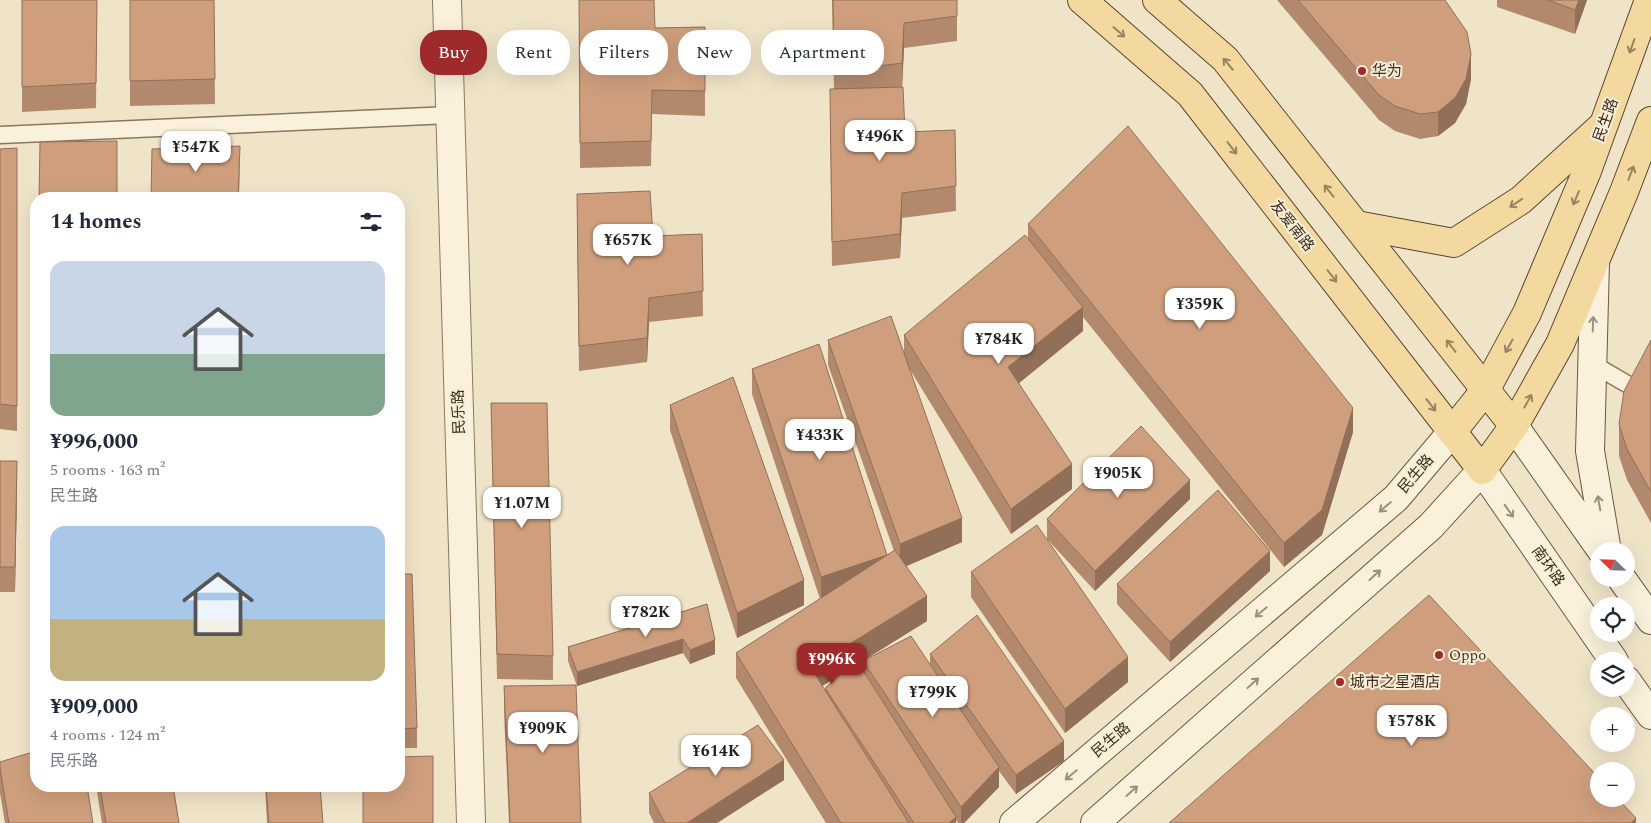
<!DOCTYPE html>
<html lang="en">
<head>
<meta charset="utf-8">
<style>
  :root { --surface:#fff; --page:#f6f6f7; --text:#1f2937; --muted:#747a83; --accent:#9e2a2b }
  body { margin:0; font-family:Spectral,"Noto Sans SC",serif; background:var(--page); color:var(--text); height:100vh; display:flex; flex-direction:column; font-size:19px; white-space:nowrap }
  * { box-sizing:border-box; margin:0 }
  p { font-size:16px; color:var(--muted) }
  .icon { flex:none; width:28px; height:28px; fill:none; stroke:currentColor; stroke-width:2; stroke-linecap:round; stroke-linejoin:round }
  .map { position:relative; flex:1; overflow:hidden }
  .sheet { position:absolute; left:30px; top:192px; width:375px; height:600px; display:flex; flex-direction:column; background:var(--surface); border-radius:20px; box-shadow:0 5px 20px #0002 }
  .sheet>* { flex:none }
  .hud { position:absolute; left:420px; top:30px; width:475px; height:45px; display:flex; gap:10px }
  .needle { width:32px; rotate:293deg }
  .controls { position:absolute; left:1590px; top:542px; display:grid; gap:10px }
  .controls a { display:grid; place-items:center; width:45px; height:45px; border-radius:50%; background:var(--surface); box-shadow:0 5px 20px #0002; font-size:25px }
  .price { position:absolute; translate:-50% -42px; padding:0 11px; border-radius:10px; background:#fff; color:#222; font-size:16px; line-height:32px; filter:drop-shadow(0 1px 2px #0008) }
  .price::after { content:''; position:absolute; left:50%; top:30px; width:15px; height:11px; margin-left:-8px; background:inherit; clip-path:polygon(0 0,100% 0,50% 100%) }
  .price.active { background:var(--accent); color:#fff }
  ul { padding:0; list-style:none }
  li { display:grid; align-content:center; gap:10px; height:265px; padding:0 20px }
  li span { display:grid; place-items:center; height:155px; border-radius:15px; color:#555 }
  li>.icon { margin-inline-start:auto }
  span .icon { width:90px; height:90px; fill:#fffc; stroke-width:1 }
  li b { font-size:21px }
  h2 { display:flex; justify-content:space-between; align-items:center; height:60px; padding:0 20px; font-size:21px }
  .pill { padding:0 18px; border-radius:20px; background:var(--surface); box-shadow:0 5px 20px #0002; font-size:18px; line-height:45px }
  .pill.active { background:var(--accent); color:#fff }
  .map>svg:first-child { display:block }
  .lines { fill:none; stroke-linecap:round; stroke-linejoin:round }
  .lane-casing { stroke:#8d765c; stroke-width:19 }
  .street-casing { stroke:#8d765c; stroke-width:30 }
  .secondary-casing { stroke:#6f573f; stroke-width:30 }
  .primary-casing { stroke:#5b4430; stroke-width:30 }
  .lane { stroke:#faf1dc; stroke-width:16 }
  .street { stroke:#faf1dc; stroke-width:28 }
  .secondary { stroke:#faf1dc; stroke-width:28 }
  .primary { stroke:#f3d9a0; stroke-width:28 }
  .wall { fill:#b2896c; fill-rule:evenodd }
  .shaded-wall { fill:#916f58 }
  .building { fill:#cf9f7d; stroke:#916f58 }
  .oneway { stroke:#988460 }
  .oneway2 { stroke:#9c907e }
  .poi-dot { fill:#9e2a2b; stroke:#f7eed8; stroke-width:2 }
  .labels { text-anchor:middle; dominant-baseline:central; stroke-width:4; stroke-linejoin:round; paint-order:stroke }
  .poi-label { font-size:15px; fill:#3d2e20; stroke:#f7eed8; text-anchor:start }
  .street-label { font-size:15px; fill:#3d2e20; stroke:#f7eed8 }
</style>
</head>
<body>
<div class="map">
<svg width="1651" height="823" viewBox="0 0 1651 823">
  <rect width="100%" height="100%" fill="#f0e4c8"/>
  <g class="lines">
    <g class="lane-casing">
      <g id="lane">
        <polyline points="0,135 450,115"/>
        <polyline points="1591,363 1639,391"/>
      </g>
    </g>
    <g class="street-casing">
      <polyline id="street" points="447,0 471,823"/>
    </g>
    <g class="secondary-casing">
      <g id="secondary">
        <polyline points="1595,262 1590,451 1607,551"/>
        <polyline points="1514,426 1602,551"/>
        <polyline points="1622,579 1651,620"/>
        <polyline points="1626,680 1651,715"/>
        <polyline points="1014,823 1396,498 1452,432"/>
        <polyline points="1095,823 1431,526 1482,470 1614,661"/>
      </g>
    </g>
    <g class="primary-casing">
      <g id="primary">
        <polyline points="1082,0 1190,94 1482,470 1514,426 1560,344 1624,192 1651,121"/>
        <polyline points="1157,0 1225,59 1514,426"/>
        <polyline points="1356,225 1454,243 1521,200 1601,127"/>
        <polyline points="1452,432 1486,389 1527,313 1587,171 1649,0"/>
      </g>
    </g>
    <use href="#lane" class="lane"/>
    <use href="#street" class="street"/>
    <use href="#secondary" class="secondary"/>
    <use href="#primary" class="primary"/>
  </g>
  <g class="wall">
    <polygon points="22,0 97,0 96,108 22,112"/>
    <polygon points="130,0 214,0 215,104 130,106"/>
    <polygon points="579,0 655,28 705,27 705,116 652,114 651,166 580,168"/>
    <polygon points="832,0 957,0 957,41 904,48 902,87 905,132 955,130 956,211 902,218 900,258 832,266 830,114 834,89"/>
    <polygon points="1277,0 1445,0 1471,79 1466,104 1455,123 1438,136 1420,139 1395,131 1379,120"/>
    <polygon points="1497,0 1587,0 1575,34 1497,7"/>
    <polygon points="17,148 17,431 0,429 0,149"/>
    <polygon points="577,219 653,236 702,234 703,316 649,322 647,362 579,371"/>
    <path d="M1028,224L1353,432L1322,535L1284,567L1083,317V331L1019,383L1072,489L1011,534L909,368L962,542L906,566L927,621L858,664L863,670V661L930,665V654L1064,761L1016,794L999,771V787L964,823H958L956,820V823H826L736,678V653L820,599L752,394V369L887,555L894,551L828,365V340L904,354V335L1028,239ZM841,674L825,688V690L822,686Z"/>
    <polygon points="1651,340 1651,523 1627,480 1619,456 1619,424"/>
    <polygon points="491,403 553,656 553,680 497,679"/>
    <polygon points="399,405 403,511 403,536 399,536"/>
    <polygon points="670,405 804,605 737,638 670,430"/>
    <polygon points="0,461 17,486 15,592 0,592"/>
    <polygon points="1190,499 1095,591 1047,539 1047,519"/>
    <polygon points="1270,571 1170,662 1117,604 1117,584"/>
    <polygon points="971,572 1128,682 1065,733 971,597"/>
    <polygon points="399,574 417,728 417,748 399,748"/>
    <polygon points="707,604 715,654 690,664 683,653 577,686 568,661 568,647"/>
    <polygon points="504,686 581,823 509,823 504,711"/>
    <polygon points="0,762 93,823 5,823 0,793"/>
    <polygon points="784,780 717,823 654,823 649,813 649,793"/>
    <polygon points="96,786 173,786 179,823 102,823"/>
    <polygon points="265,786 320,786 323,823 267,823"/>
  </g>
  <g class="shaded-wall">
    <polygon points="1579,0 1587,0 1575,34 1575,10"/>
    <polygon points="904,23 904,48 902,88 902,63"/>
    <polygon points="1471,54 1471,79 1466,104 1455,123 1438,136 1438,112"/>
    <polygon points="240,146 239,199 238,199"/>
    <polygon points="902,193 902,218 900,258 900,234"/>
    <polygon points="649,298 649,322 647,362 647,338"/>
    <polygon points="1083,307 1083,331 1008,392 1008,367"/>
    <polygon points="1353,408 1353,432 1322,535 1284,567 1284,543"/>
    <polygon points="17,461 17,486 15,592 15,567"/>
    <polygon points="1072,464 1072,489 1011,534 1011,509"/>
    <polygon points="1190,480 1190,499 1095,591 1095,571"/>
    <polygon points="962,518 962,542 900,569 900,544"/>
    <polygon points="1270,551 1270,571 1170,662 1170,642"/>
    <polygon points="887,555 821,602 821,577"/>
    <polygon points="804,580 804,605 737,638 737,613"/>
    <polygon points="927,596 927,621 811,693 811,668"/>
    <polygon points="683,639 683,653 577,686 577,672"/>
    <polygon points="715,640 715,654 690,664 690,650"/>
    <polygon points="1128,657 1128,682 1065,733 1065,709"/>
    <polygon points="1064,741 1064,761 1016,794 1016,775"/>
    <polygon points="784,760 784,780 717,823 687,823"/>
    <polygon points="999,767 999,787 964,823 961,823 961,807"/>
    <polygon points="956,817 956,823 949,823"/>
    <polygon points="1636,818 1636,823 1631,823"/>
  </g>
  <g class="building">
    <polygon points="22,0 97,0 96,83 22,87"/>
    <polygon points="130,0 214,0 215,79 130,81"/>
    <polygon points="579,0 654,0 655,28 705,27 705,91 652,90 651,141 580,143"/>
    <polygon points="833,0 957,0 957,16 904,23 902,63 834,72"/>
    <polygon points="1298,0 1445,0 1467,32 1471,54 1466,79 1455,98 1438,112 1420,114 1395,106 1379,95"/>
    <polygon points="1548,0 1579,0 1575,10"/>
    <polygon points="903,87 905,132 955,130 956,186 902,193 900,234 832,242 830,89"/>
    <polygon points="1128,126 1353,408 1322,510 1284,543 1028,224"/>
    <polygon points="117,141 117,199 39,199 40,142"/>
    <polygon points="240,146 238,199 151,199 152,149"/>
    <polygon points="17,148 17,406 0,404 0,149"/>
    <polygon points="650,191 653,236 702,234 703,291 649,298 647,338 579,346 577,194"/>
    <polygon points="1025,235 1083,307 1008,367 1072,464 1011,509 904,335"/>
    <polygon points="891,316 962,518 900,544 828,340"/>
    <polygon points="1651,340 1651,492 1627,449 1619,424 1624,391"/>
    <polygon points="819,344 887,555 821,577 752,369"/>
    <polygon points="733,377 804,580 737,613 670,405"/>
    <polygon points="491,403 547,403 553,656 497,654"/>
    <polygon points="399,405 403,511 399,511"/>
    <polygon points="1141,426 1190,480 1095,571 1047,519"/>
    <polygon points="0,461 17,461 15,567 0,567"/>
    <polygon points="1218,490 1270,551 1170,642 1117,584"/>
    <polygon points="1037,525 1128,657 1065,709 971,572"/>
    <polygon points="895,550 927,596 811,668 909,823 841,823 736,653"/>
    <polygon points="399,574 412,574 417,728 399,729"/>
    <polygon points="1429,595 1599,778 1599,799 1618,799 1636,818 1631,823 1169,823"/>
    <polygon points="707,604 715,640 690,650 683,639 577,672 568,647"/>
    <polygon points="977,615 1064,741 1016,775 930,654"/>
    <polygon points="911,636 999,767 961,807 863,661"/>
    <polygon points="857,661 956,817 949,823 914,823 825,688"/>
    <polygon points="576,685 581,823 510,823 504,686"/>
    <polygon points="758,725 784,760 687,823 665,823 649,793"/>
    <polygon points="36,751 36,786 87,786 93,823 9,823 0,768 0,762"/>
    <polygon points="433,756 433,823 363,823 363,786 399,786 399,757"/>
    <polygon points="100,786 173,786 179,823 106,823"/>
    <polygon points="266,786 320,786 323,823 269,823"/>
  </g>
  <defs><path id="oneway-shaft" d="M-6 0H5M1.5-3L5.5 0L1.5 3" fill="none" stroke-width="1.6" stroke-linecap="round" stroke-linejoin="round" transform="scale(1.25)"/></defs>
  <g class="oneway">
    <use href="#oneway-shaft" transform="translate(1119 32) rotate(41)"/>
    <use href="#oneway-shaft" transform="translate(1632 46) rotate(110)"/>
    <use href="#oneway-shaft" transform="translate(1228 64) rotate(-130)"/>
    <use href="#oneway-shaft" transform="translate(1232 148) rotate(52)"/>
    <use href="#oneway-shaft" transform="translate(1631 173) rotate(-69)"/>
    <use href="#oneway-shaft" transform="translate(1329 191) rotate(-128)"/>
    <use href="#oneway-shaft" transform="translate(1576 198) rotate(113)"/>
    <use href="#oneway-shaft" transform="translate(1516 203) rotate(146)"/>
    <use href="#oneway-shaft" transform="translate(1332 276) rotate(52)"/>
    <use href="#oneway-shaft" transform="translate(1451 346) rotate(-128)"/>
    <use href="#oneway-shaft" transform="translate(1509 346) rotate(119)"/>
    <use href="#oneway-shaft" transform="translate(1528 401) rotate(-61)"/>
    <use href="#oneway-shaft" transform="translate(1431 405) rotate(52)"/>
  </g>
  <g class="oneway2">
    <use href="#oneway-shaft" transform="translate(1593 324) rotate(-88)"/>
    <use href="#oneway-shaft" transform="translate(1599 503) rotate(-100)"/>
    <use href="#oneway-shaft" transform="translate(1385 507) rotate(140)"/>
    <use href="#oneway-shaft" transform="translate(1509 511) rotate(55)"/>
    <use href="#oneway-shaft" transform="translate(1375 575) rotate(-42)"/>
    <use href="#oneway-shaft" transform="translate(1261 612) rotate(140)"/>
    <use href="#oneway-shaft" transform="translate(1253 683) rotate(-42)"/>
    <use href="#oneway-shaft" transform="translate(1071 775) rotate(140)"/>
    <use href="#oneway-shaft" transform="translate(1132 791) rotate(-42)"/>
  </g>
  <g class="poi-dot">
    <circle cx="1362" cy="71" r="5"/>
    <circle cx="1439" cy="655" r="5"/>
    <circle cx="1340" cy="682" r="5"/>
  </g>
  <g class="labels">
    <g class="poi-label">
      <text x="1372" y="71">华为</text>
      <text x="1449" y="655">Oppo</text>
      <text x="1350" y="682">城市之星酒店</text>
    </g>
    <g class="street-label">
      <text transform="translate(1606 120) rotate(-70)">民生路</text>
      <text transform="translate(1292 226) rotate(52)">友爱南路</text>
      <text transform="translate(459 412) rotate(-92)">民乐路</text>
      <text transform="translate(1416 474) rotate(-49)">民生路</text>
      <text transform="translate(1548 566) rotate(55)">南环路</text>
      <text transform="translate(1111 740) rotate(-40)">民生路</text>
    </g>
  </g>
</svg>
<div class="controls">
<a><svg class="needle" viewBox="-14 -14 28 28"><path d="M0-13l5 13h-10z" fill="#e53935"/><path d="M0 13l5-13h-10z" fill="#747a83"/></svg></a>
<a><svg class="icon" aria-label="locate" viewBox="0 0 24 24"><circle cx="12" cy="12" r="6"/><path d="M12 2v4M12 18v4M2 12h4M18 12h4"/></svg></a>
<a><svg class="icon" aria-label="layers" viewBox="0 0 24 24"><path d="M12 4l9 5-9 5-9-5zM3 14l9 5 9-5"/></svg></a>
<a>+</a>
<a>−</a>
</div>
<b class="price" style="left:880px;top:162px">¥496K</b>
<b class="price" style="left:196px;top:173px">¥547K</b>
<b class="price" style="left:628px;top:266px">¥657K</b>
<b class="price" style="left:1200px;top:330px">¥359K</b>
<b class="price" style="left:999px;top:365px">¥784K</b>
<b class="price" style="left:820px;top:461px">¥433K</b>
<b class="price" style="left:1118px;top:499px">¥905K</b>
<b class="price" style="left:522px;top:529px">¥1.07M</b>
<b class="price" style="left:646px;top:638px">¥782K</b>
<b class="price active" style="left:832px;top:685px">¥996K</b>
<b class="price" style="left:933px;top:718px">¥799K</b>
<b class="price" style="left:1412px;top:747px">¥578K</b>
<b class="price" style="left:543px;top:754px">¥909K</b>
<b class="price" style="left:716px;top:777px">¥614K</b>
<div class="hud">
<a class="pill active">Buy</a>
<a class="pill">Rent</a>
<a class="pill">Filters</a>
<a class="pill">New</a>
<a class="pill">Apartment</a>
</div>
<section class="sheet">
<h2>14 homes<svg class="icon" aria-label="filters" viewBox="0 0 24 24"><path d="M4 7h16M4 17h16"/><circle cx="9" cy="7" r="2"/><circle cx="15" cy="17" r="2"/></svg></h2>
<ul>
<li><span style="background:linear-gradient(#c9d6e8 60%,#7fa58c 0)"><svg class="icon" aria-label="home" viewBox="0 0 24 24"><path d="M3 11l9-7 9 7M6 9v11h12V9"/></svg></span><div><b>¥996,000</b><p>5 rooms · 163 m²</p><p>民生路</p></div></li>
<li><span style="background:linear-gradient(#a9c7e8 60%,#c2b280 0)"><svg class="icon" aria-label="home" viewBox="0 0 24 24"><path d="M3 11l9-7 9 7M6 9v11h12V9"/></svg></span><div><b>¥909,000</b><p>4 rooms · 124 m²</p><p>民乐路</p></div></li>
</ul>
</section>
</div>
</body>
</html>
